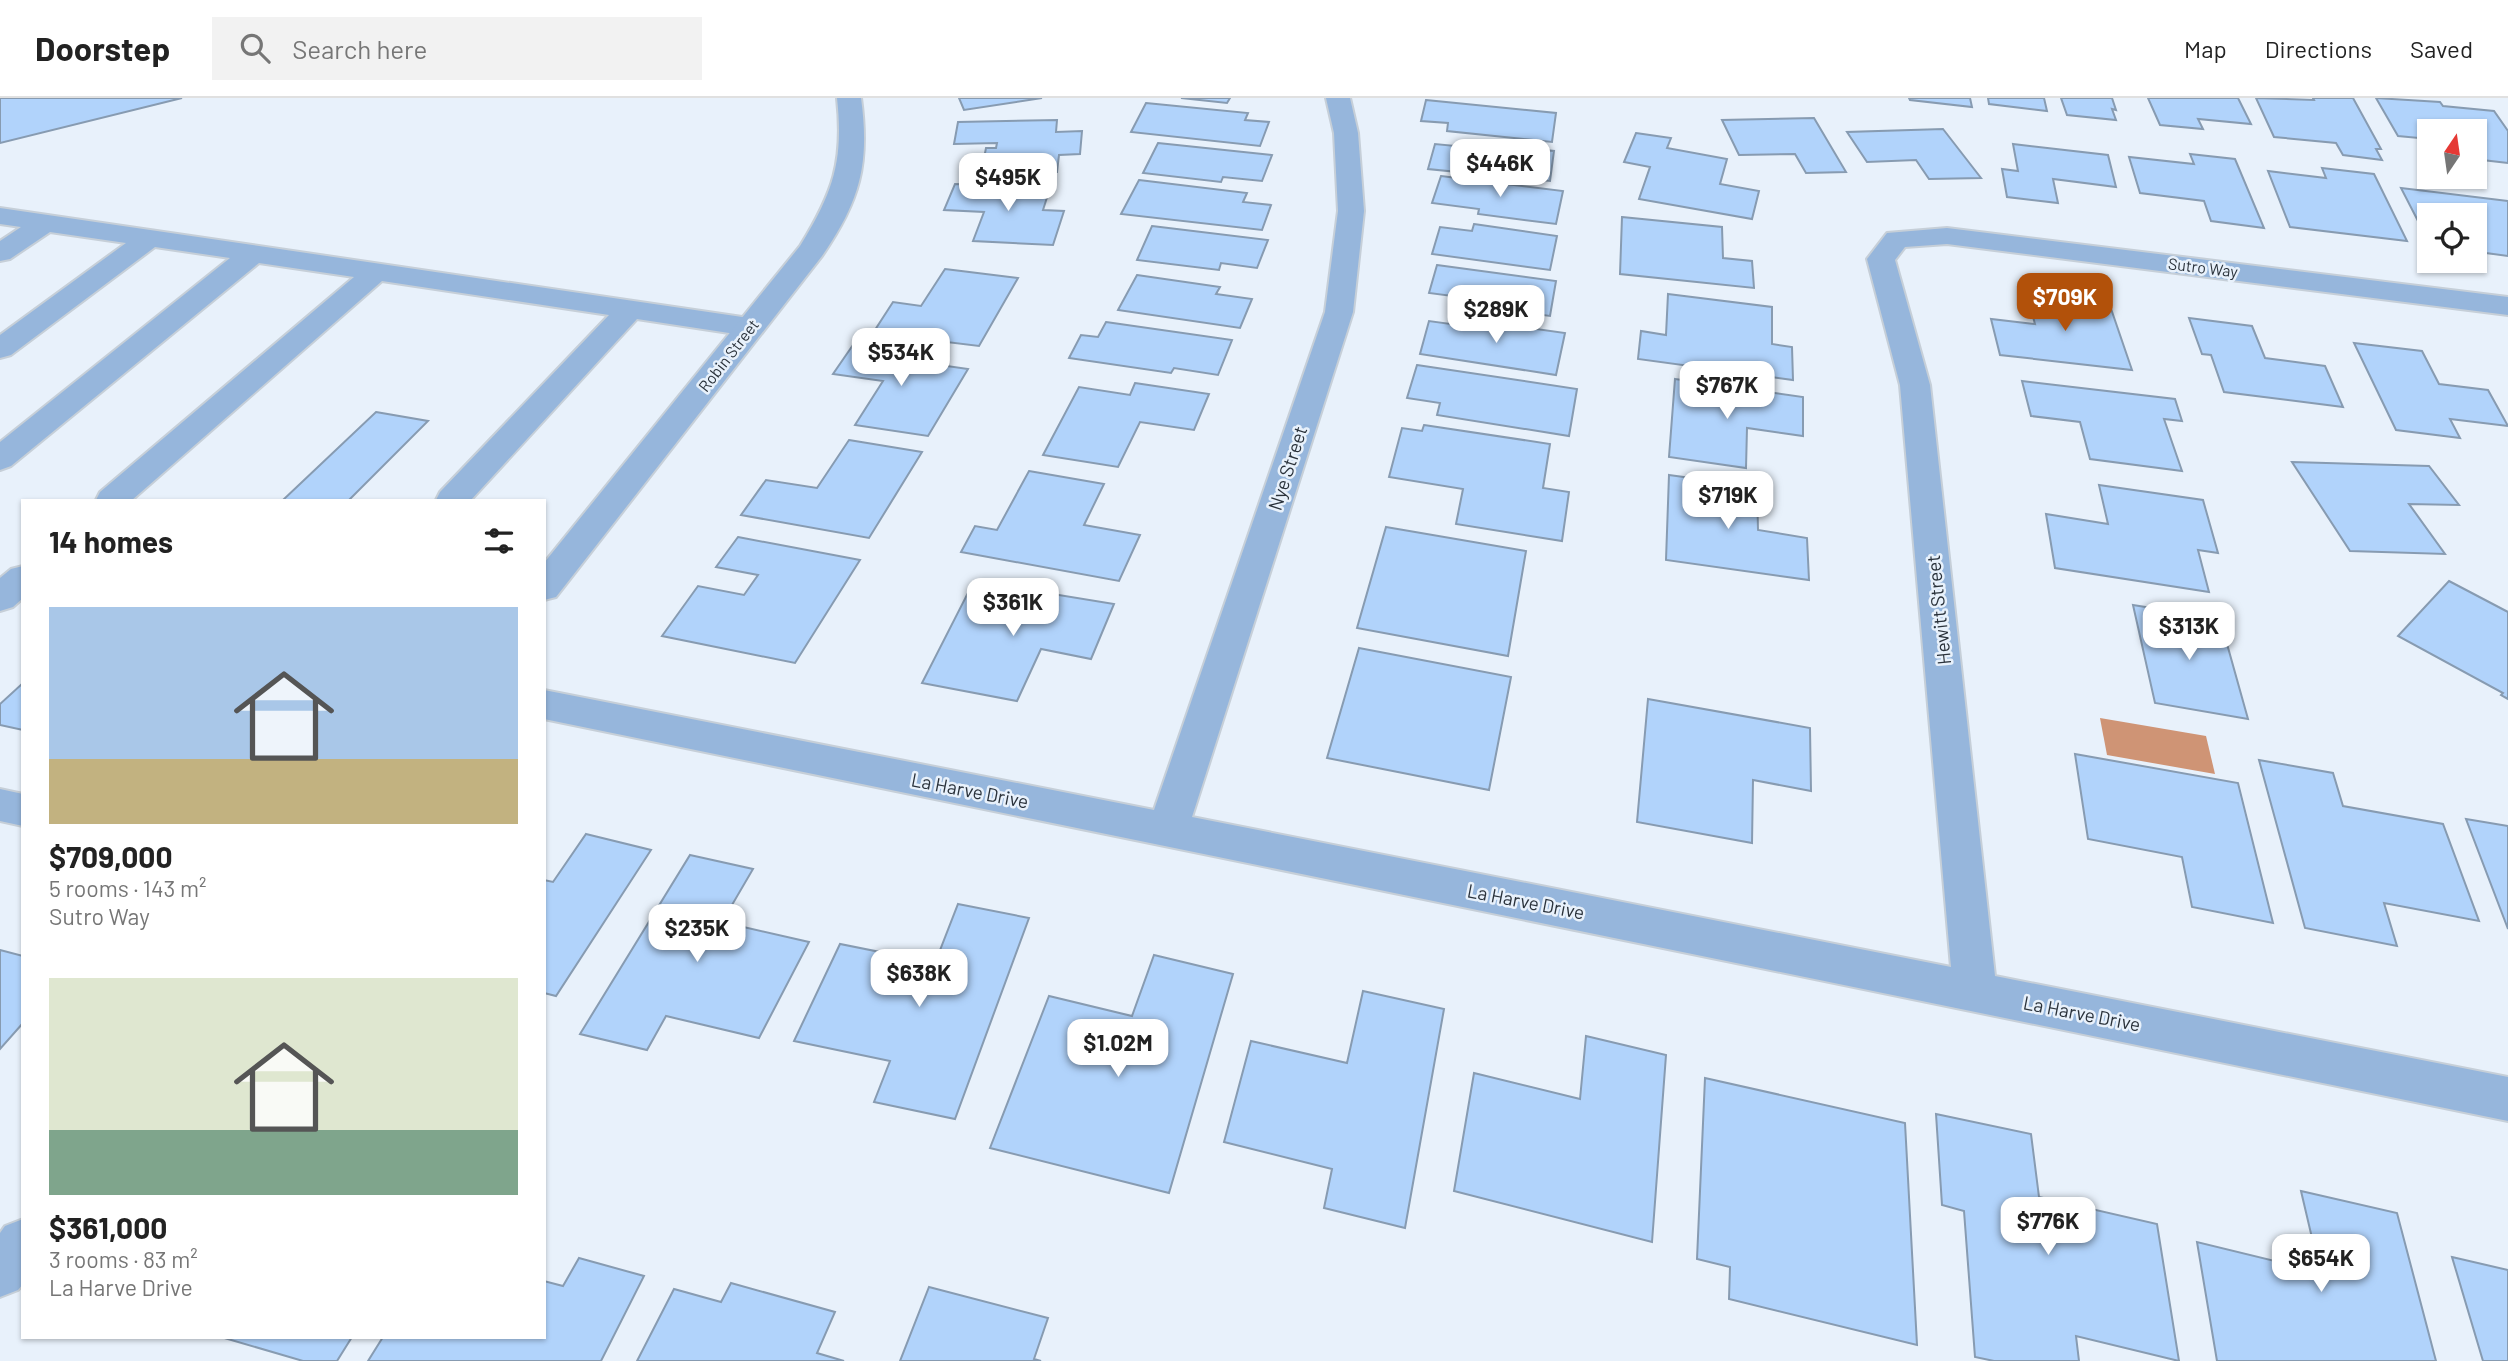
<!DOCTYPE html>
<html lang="en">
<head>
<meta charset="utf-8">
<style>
  :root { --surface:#fff; --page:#f2f2f2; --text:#222; --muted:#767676; --line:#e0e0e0; --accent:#b2510a }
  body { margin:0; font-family:Barlow,sans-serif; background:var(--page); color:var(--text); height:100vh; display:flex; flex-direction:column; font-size:26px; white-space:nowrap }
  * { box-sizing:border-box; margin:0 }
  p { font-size:23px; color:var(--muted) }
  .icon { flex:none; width:38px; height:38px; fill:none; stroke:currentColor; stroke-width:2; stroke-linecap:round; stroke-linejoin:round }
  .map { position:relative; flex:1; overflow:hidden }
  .side { position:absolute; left:21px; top:401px; width:525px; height:840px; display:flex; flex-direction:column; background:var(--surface); border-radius:0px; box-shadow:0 2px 5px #0004 }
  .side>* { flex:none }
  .needle { width:46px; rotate:13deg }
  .buttons { position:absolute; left:2417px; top:21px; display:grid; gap:14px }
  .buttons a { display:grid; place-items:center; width:70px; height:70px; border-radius:0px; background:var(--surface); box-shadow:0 2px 5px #0004; font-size:35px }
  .price { position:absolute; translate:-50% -60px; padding:0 16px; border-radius:14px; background:#fff; color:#222; font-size:23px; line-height:46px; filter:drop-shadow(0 2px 4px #0008) }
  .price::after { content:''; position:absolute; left:50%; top:42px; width:21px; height:16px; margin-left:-10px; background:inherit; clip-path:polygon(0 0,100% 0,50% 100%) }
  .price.active { background:var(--accent); color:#fff }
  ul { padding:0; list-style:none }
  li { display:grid; align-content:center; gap:14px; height:371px; padding:0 28px }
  li span { display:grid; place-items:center; height:217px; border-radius:0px; color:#555 }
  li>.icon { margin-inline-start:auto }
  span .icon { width:126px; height:126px; fill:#fffc; stroke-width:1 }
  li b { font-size:30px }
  h2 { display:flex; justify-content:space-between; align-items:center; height:84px; padding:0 28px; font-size:30px }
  header { display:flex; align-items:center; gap:42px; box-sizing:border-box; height:98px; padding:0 35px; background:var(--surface); border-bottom:2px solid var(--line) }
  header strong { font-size:33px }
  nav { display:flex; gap:38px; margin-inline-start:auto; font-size:24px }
  .search { width:490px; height:63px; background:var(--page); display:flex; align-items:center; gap:18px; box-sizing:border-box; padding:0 24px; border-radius:0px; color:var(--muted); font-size:26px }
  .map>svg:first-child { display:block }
  .water { fill:#cf9475 }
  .building { fill:#b1d3fb; stroke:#879bb1; stroke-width:2 }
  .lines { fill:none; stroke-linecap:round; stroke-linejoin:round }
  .service-casing { stroke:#c6cfd8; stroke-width:4 }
  .minor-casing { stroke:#c6cfd8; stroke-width:4 }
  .service { fill:#96b6dc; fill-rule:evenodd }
  .minor { fill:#96b6dc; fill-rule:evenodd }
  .labels { text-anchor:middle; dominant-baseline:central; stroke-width:5; stroke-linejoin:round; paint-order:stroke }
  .far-street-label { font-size:16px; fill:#2a323b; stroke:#e8f1fb }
  .street-label { font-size:19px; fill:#2a323b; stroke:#e8f1fb }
</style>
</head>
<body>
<header>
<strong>Doorstep</strong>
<div class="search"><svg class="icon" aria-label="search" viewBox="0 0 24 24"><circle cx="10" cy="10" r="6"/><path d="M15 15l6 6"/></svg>Search here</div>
<nav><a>Map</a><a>Directions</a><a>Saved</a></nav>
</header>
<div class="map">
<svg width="2508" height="1263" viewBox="0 0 2508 1263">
  <rect width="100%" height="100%" fill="#e8f1fb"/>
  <polygon class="water" points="2100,620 2206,638 2215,676 2107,657"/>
  <g class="building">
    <polygon points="0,0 182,0 0,45"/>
    <polygon points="959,0 1042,0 964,12"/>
    <polygon points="1181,0 1230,0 1227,5"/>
    <polygon points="1909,0 1970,0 1972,9 1910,2"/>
    <polygon points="1988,0 2044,0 2047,13 1989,6"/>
    <polygon points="2061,0 2112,0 2116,12 2112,11 2116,22 2067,17"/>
    <polygon points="2148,0 2238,0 2251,26 2198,21 2203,31 2160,27"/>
    <polygon points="2256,0 2314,2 2313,0 2353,0 2381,51 2376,51 2382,62 2343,57 2336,45 2274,39"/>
    <polygon points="2376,0 2440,4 2443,8 2494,13 2508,33 2508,65 2474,61 2474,33 2429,33 2429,41 2398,38"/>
    <polygon points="1426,2 1556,15 1552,44 1447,33 1448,25 1421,23"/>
    <polygon points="1146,5 1248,15 1245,22 1269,24 1260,48 1131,34"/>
    <polygon points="1814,20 1846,74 1806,75 1795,56 1739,57 1722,22"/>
    <polygon points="1057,22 1056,34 1082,33 1080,56 1059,57 1057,74 991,76 993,65 983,65 986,50 996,50 997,45 954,46 958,24"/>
    <polygon points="1943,31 1981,80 1929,81 1916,62 1867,64 1847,34"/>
    <polygon points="1636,35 1671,40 1667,50 1727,61 1720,86 1759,93 1752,121 1639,101 1650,69 1624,64"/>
    <polygon points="1158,45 1272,57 1262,83 1223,79 1221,84 1143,75"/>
    <polygon points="1476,45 1554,53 1550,83 1428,71 1435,46 1476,50"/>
    <polygon points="2013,46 2108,57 2116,89 2053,81 2058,105 2007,99 2002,71 2018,73"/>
    <polygon points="2190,56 2235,61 2264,130 2211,123 2204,103 2140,95 2129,59 2194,66"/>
    <polygon points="2322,70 2374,76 2407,143 2290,129 2268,73 2326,80"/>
    <polygon points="1441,78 1563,93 1556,126 1478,116 1479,111 1432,105"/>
    <polygon points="1139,82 1247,95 1243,104 1271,107 1262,132 1121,116"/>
    <polygon points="955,86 1050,90 1043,112 1064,113 1053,147 973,143 984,114 944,112"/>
    <polygon points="2401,90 2508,103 2508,158 2486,155 2474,135 2474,117 2429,117 2429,124 2418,123"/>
    <polygon points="1622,119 1722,129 1723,160 1752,163 1754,190 1620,176"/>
    <polygon points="1474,126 1557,138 1550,172 1432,156 1440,129 1472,133"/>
    <polygon points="1152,128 1268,142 1257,170 1221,165 1219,172 1137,162"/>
    <polygon points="1437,167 1556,183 1550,218 1467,207 1468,200 1429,195"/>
    <polygon points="945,171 1018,180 979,248 873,235 893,204 921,208"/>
    <polygon points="1137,177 1220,189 1216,196 1252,201 1240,230 1118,212"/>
    <polygon points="2026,193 2108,202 2132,272 2000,257 1991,221 2035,226"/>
    <polygon points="1668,196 1772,209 1772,246 1792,249 1793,282 1638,261 1641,233 1666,237"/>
    <polygon points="2189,220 2252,228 2265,260 2325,268 2343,309 2224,294 2211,257 2202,256"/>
    <polygon points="1474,222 1565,235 1556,277 1420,256 1429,223 1472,229"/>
    <polygon points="1106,224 1232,242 1218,277 1174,270 1171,275 1069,260 1081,237 1098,239"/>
    <polygon points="855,244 911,253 905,262 968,271 928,338 855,327 883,283 833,276"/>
    <polygon points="2354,245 2422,253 2439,286 2488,292 2508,328 2450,321 2460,340 2396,332"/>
    <polygon points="1417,267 1577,291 1569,338 1437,317 1440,305 1407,300"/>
    <polygon points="1675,281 1803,299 1803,338 1747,330 1746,370 1669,359"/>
    <polygon points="2022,283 2175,301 2182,323 2164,321 2182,373 2090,361 2080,324 2031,318"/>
    <polygon points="1135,285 1209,296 1194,332 1140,324 1118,369 1043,357 1079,289 1130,297"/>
    <polygon points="376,314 428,323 349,402 283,402"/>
    <polygon points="1424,327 1550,346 1543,390 1569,394 1562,443 1456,426 1463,391 1389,379 1402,330 1422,333"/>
    <polygon points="849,342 922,354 869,440 741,417 766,382 817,390"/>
    <polygon points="2292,364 2429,368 2459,407 2409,406 2445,456 2350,453"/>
    <polygon points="1029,373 1104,386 1084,427 1140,437 1119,483 961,454 975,428 997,432"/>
    <polygon points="1669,377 1757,389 1758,432 1807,440 1809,482 1666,462"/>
    <polygon points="2099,387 2203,402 2218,455 2198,452 2209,494 2055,470 2046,416 2108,426"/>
    <polygon points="1386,429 1526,453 1508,558 1357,530"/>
    <polygon points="738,439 860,462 795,565 662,538 698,488 744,497 758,477 716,469"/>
    <polygon points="974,483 1114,506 1091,561 1041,551 1017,603 922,585"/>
    <polygon points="2449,483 2508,514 2508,601 2501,597 2503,595 2398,538"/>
    <polygon points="2133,507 2220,521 2248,621 2155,605"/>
    <polygon points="1359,550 1511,579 1489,692 1327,660"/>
    <polygon points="23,585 23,632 0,627 0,606"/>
    <polygon points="1648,601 1810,630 1811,693 1753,682 1752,745 1637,724"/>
    <polygon points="2075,656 2238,685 2273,825 2192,809 2182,759 2088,741"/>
    <polygon points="2259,662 2333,675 2343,708 2443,726 2479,823 2384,805 2397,848 2305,830"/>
    <polygon points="2466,721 2508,728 2508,831"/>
    <polygon points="586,736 651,752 556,898 544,895 544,782 553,784"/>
    <polygon points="690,757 753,771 722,824 809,844 759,940 666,918 647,952 580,936"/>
    <polygon points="958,806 1029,820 955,1021 874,1004 890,963 794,943 840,846 935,865"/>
    <polygon points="0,852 23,858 23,925 0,951"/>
    <polygon points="1154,857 1233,876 1169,1095 990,1050 1049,898 1132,918"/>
    <polygon points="1363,893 1444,911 1405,1130 1324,1110 1332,1071 1224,1044 1251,943 1347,965"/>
    <polygon points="1586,938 1666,957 1652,1144 1454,1093 1474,975 1580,1001"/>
    <polygon points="1705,980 1905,1025 1917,1247 1729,1201 1730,1169 1697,1161"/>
    <polygon points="1936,1016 2031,1036 2039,1099 2157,1126 2179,1263 2076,1238 2079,1263 1994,1263 1975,1259 1964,1113 1942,1107"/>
    <polygon points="2301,1093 2397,1115 2436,1263 2217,1263 2197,1144 2320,1174"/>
    <polygon points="2452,1159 2508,1172 2508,1263 2483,1263"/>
    <polygon points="579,1160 644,1178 601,1263 368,1263 383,1239 544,1239 544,1183 563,1188"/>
    <polygon points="731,1185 835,1214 817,1255 844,1263 637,1263 674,1191 721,1204"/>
    <polygon points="929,1189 1048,1220 1034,1261 1041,1263 900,1263"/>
    <polygon points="221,1239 352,1239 337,1263 303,1263"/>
  </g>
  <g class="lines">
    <g class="service-casing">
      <g id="service">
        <polygon points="0,110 749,220 759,223 764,229 759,235 749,238 637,221 471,402 436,402 440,394 609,217 382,183 132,402 96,402 100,394 354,179 259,165 11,368 0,372 0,344 230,160 155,149 11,257 0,260 0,237 126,145 50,134 10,161 0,163 0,143 21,129 0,126"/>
        <polygon points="23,468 23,500 13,509 0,513 0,480 11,471"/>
        <polygon points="0,691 23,696 23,728 0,723"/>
      </g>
    </g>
    <g class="minor-casing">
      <g id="minor">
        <path d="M837,0H861C870,66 860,103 822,158L556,499L544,502V465L800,148C833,95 844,63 837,0Z"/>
        <polygon points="1326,0 1350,0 1358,35 1364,113 1353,214 1192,719 1951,869 1900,287 1867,161 1887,135 1947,130 2508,199 2508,217 1947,146 1905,149 1895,162 1930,287 1995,878 2508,979 2508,1023 544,621 544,592 1154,712 1325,214 1338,113 1334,35"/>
        <polygon points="23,1121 23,1186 18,1192 0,1199 0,1135 5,1128"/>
      </g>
    </g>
    <use href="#service" class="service"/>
    <use href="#minor" class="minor"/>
  </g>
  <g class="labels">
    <g class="far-street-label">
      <text transform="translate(2203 169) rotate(7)">Sutro Way</text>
      <text transform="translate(728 257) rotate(-52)">Robin Street</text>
    </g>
    <g class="street-label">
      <text transform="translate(1287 370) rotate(-72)">Nye Street</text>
      <text transform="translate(1938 512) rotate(-96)">Hewitt Street</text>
      <text transform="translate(970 692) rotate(11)">La Harve Drive</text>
      <text transform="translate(1526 803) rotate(11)">La Harve Drive</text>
      <text transform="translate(2082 915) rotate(11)">La Harve Drive</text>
    </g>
  </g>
</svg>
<div class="buttons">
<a><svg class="needle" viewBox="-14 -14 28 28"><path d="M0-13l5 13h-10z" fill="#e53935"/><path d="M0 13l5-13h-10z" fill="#767676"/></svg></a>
<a><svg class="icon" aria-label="locate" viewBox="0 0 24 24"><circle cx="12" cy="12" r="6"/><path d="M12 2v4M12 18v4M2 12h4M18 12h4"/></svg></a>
</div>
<b class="price" style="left:1500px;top:101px">$446K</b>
<b class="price" style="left:1008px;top:115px">$495K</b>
<b class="price active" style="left:2065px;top:235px">$709K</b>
<b class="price" style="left:1496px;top:247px">$289K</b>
<b class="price" style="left:901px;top:290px">$534K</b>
<b class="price" style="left:1727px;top:323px">$767K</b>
<b class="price" style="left:1728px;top:433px">$719K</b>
<b class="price" style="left:1013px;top:540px">$361K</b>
<b class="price" style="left:2189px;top:564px">$313K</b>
<b class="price" style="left:697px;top:866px">$235K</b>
<b class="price" style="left:919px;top:911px">$638K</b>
<b class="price" style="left:1118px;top:981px">$1.02M</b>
<b class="price" style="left:2048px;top:1159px">$776K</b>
<b class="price" style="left:2321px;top:1196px">$654K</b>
<section class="side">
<h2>14 homes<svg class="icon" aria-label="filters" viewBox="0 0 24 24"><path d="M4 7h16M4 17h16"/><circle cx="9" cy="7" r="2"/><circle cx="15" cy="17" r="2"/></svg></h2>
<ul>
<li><span style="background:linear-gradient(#a9c7e8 70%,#c2b280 0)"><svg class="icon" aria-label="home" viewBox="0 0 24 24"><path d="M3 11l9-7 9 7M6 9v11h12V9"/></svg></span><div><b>$709,000</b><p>5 rooms · 143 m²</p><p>Sutro Way</p></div></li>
<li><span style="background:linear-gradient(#dfe7d0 70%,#7fa58c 0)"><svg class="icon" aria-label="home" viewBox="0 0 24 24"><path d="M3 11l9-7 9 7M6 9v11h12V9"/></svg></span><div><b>$361,000</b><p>3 rooms · 83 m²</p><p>La Harve Drive</p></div></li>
</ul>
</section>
</div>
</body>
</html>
